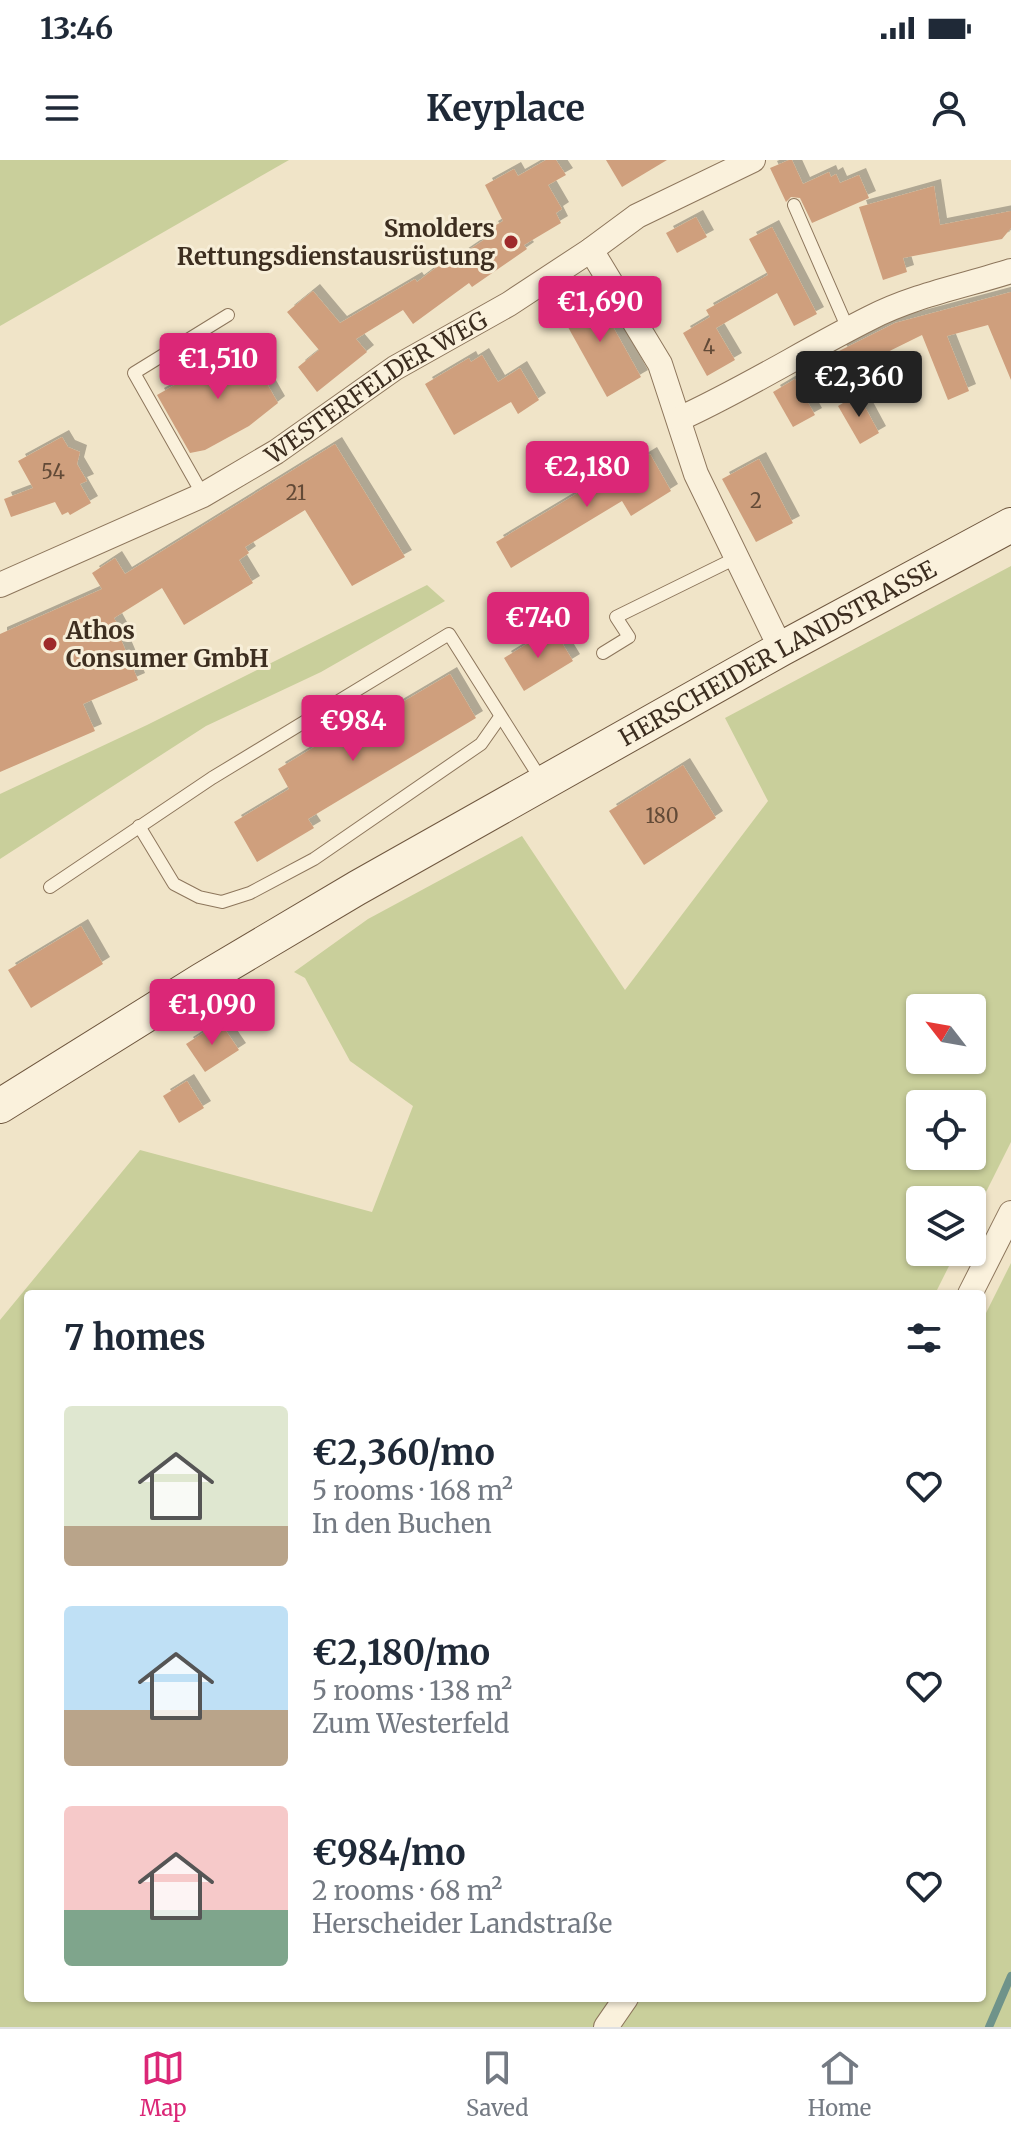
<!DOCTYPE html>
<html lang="en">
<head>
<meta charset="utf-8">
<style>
  :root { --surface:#fff; --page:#f6f6f7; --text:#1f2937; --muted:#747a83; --line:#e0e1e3; --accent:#db2777 }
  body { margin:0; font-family:Merriweather,serif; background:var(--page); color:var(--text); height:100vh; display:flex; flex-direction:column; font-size:30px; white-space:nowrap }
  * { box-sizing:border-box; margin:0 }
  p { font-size:26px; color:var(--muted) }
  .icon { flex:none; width:44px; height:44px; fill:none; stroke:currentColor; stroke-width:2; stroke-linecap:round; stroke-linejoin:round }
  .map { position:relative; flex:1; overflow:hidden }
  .sheet { position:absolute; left:24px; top:1130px; width:962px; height:712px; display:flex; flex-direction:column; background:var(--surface); border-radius:8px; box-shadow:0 2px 6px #0004 }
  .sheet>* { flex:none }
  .needle { width:52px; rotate:301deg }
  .controls { position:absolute; left:906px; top:834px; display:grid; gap:16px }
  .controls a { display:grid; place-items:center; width:80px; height:80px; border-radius:8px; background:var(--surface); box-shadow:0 2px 6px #0004; font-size:40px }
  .price { position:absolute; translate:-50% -68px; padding:0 18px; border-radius:8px; background:var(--accent); color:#fff; font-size:26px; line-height:52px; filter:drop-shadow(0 2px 4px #0008) }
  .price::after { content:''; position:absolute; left:50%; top:48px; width:24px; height:18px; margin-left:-12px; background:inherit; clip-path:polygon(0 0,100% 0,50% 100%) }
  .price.current { background:#222; color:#fff }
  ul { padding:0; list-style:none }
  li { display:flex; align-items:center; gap:24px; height:200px; padding:0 40px }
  li span { display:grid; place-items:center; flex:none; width:224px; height:160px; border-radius:8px; color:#555 }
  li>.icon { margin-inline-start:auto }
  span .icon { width:96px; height:96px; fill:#fffc; stroke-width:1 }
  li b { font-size:34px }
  h2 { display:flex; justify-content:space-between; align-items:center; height:96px; padding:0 40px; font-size:34px }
  .status { display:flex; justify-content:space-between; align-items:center; height:56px; padding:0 40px; background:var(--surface); direction:ltr }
  .status svg { height:22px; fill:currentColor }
  header { display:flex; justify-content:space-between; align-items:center; height:104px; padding:0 40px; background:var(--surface); font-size:36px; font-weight:700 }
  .tabs { display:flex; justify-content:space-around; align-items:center; height:112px; border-top:2px solid var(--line); background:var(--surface); font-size:22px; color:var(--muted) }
  .tabs a { display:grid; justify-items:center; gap:4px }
  .tabs .current { color:var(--accent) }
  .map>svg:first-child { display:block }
  .green { fill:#c9cf9b; fill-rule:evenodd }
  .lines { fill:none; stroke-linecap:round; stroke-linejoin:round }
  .stream { stroke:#6f938a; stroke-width:8 }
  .building { fill:#cf9f7d; filter:url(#shadow) }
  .service-casing { stroke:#8d765c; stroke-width:14 }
  .minor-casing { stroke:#8d765c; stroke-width:26 }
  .secondary-casing { stroke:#6f573f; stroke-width:36 }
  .service { stroke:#faf1dc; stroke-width:12 }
  .minor { stroke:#faf1dc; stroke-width:24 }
  .secondary { stroke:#faf1dc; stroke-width:34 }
  .poi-dot { fill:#9e2a2b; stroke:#f7eed8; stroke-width:3 }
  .labels { text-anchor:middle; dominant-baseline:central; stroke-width:6; stroke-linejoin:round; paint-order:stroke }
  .number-label { font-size:20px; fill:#624a37 }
  .poi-label { font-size:24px; font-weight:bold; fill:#3d2e20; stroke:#f7eed8; text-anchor:end }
  .street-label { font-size:24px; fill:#3d2e20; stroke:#f7eed8 }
</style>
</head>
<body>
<div class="status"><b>13:46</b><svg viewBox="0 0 49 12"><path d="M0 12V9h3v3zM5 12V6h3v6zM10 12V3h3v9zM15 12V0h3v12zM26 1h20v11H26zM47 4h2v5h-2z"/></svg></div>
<header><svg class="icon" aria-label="menu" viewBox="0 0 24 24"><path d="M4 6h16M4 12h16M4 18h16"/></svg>Keyplace<svg class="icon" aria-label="person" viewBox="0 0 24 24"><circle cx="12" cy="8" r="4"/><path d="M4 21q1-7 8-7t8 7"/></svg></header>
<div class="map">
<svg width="1011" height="1867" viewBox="0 0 1011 1867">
  <defs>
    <filter id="shadow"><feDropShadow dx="7" dy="-7" stdDeviation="0" flood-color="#0004"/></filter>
  </defs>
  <rect width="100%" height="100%" fill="#f0e4c8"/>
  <g class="green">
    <polygon points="0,0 289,0 0,166"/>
    <path d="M1011,406V982L972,1060V1040H920V1092H956L935,1134H28V1838H982V1161L1011,1103V1867H0V1160L140,990L372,1052L413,946L350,901L305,818L294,812L368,759L522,676L625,830L768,641L725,558ZM920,848H972V900H920ZM920,944H972V996H920Z"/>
    <polygon points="427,425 445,441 321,512 206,566 0,699 0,634 147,565"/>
  </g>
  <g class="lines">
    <polyline class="stream" points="989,1867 1011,1816"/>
  </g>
  <g class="building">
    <polygon points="546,0 556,0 566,15 548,25 562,49 556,53 561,63 524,85 527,89 472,127 469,123 413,164 403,150 356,179 367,192 317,232 298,207 319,190 287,152 313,131 340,163 415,119 417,122 445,101 452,97 454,100 494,73 491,68 503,61 485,25 514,9 518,16"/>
    <polygon points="606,0 667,0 622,27"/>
    <polygon points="789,0 792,0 803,24 829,12 831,17 836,14 840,23 859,15 869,38 812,63 800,38 791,37 786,42 770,8"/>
    <polygon points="934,26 940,65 1011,51 1011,68 1002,79 903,98 907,112 883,120 859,47"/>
    <polygon points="696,57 707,77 677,93 666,73"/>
    <polygon points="772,67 817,154 794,166 777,133 716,168 735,200 707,216 683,173 710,157 706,150 768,115 749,79"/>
    <polygon points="593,131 641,217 607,237 559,151"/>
    <polygon points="1011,132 1011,220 988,165 947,176 969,231 948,240 922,175 849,211 839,191 895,163"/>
    <polygon points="245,185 278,243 249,266 205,290 190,293 157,235"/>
    <polygon points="482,195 498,222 520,208 539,240 518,254 511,242 454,275 425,224 469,198 471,202"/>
    <polygon points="795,219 815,255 793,267 773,232"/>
    <polygon points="858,234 879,273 860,284 838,246"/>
    <polygon points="62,277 68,287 80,292 77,304 87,321 80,324 91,343 70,355 68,352 62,355 55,342 11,357 4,339 33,328 18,301"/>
    <polygon points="335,284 405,397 352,426 305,350 245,387 249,393 239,400 253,423 184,465 162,428 114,458 120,469 117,470 138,520 83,544 95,571 0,612 0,474 102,429 92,413 115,398 125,414"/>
    <polygon points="650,294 671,331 631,356 622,341 511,408 496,382 608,315 610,318"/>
    <polygon points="759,299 793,363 756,382 722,319"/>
    <polygon points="553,468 573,501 524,531 504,498"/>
    <polygon points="450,514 476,558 308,659 314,668 257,702 234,662 289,629 278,609 385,544 389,550"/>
    <polygon points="683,605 716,658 644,705 609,651"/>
    <polygon points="81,766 103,804 31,848 8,810"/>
    <polygon points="220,862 239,890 205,912 186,884"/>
    <polygon points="187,921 204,948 179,963 163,936"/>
  </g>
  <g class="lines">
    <g class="service-casing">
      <g id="service">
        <polyline points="794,45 848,169"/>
        <polyline points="203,335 134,213 228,155"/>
        <polyline points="603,493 629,477 616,457 738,397"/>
        <polyline points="139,666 174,724 199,737 222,742 250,733 314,699 481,584 500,557"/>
        <polyline points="50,727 212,618 449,474 542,621"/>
      </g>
    </g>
    <g class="minor-casing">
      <g id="minor">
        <polyline points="591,90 660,204 696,314 781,489"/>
        <path d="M679,259C745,229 806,190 870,158C915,135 964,126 1011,111"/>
        <path id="s1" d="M0,425L203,335L276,292L395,208L509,144L591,90L637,56L753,0"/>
        <polyline points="970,1134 1011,1053"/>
        <polyline points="606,1867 626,1838"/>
      </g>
    </g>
    <g class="secondary-casing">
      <g id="secondary">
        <path id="s2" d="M0,946L202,820L357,728L781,489L1011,365"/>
      </g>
    </g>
    <use href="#service" class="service"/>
    <use href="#minor" class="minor"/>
    <use href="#secondary" class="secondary"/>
  </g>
  <g class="poi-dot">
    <circle cx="511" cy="82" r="8"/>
    <circle cx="50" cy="484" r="8"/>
  </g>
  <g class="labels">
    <g class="number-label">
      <text x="709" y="186">4</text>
      <text x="53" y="311">54</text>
      <text x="296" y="332">21</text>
      <text x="756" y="340">2</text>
      <text x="662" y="655">180</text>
    </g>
    <g class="poi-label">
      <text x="495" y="68">Smolders<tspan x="495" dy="28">Rettungsdienstausrüstung</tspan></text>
      <text x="66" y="470" text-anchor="start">Athos<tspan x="66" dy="28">Consumer GmbH</tspan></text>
    </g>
    <g class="street-label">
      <text stroke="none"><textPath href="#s1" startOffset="426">WESTERFELDER WEG</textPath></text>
      <text stroke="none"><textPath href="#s2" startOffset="900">HERSCHEIDER LANDSTRASSE</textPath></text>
    </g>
  </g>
</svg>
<div class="controls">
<a><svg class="needle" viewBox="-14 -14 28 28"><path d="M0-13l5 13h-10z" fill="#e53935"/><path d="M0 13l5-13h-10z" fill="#747a83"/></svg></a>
<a><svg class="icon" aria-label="locate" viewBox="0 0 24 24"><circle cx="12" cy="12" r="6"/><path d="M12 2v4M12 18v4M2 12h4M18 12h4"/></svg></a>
<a><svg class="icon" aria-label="layers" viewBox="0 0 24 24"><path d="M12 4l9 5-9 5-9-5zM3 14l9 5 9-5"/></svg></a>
</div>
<b class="price" style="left:600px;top:184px">€1,690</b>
<b class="price" style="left:218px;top:241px">€1,510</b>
<b class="price current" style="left:859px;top:259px">€2,360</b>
<b class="price" style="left:587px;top:349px">€2,180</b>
<b class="price" style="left:538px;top:500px">€740</b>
<b class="price" style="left:353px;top:603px">€984</b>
<b class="price" style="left:212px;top:887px">€1,090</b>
<section class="sheet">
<h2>7 homes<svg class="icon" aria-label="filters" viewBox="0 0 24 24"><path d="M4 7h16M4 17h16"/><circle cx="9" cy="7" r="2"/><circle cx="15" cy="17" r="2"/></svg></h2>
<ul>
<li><span style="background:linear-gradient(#dfe7d0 75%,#b9a48a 0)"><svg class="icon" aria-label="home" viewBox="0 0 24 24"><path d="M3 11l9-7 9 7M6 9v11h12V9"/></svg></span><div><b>€2,360/mo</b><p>5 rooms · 168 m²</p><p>In den Buchen</p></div><svg class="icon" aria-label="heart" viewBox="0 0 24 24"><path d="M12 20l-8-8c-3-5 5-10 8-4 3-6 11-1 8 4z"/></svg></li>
<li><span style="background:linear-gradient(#bfe0f5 65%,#b9a48a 0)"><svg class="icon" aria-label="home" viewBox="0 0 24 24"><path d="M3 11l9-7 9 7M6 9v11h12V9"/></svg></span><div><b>€2,180/mo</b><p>5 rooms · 138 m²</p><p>Zum Westerfeld</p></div><svg class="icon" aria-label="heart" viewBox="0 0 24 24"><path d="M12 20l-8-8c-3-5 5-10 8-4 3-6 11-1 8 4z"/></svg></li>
<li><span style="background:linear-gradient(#f6c9c9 65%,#7fa58c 0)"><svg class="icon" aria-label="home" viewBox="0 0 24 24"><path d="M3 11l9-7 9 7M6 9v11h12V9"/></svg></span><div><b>€984/mo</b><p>2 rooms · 68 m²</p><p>Herscheider Landstraße</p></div><svg class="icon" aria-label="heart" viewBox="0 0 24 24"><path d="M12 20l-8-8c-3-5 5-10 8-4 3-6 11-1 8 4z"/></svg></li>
</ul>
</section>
</div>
<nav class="tabs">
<a class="current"><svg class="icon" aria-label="map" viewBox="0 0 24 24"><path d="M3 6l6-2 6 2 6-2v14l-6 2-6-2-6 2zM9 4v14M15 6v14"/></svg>Map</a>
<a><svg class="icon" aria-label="saved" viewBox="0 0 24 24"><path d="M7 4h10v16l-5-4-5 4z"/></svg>Saved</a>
<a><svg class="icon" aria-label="home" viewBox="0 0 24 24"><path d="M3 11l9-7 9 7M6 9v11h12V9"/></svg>Home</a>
</nav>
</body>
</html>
